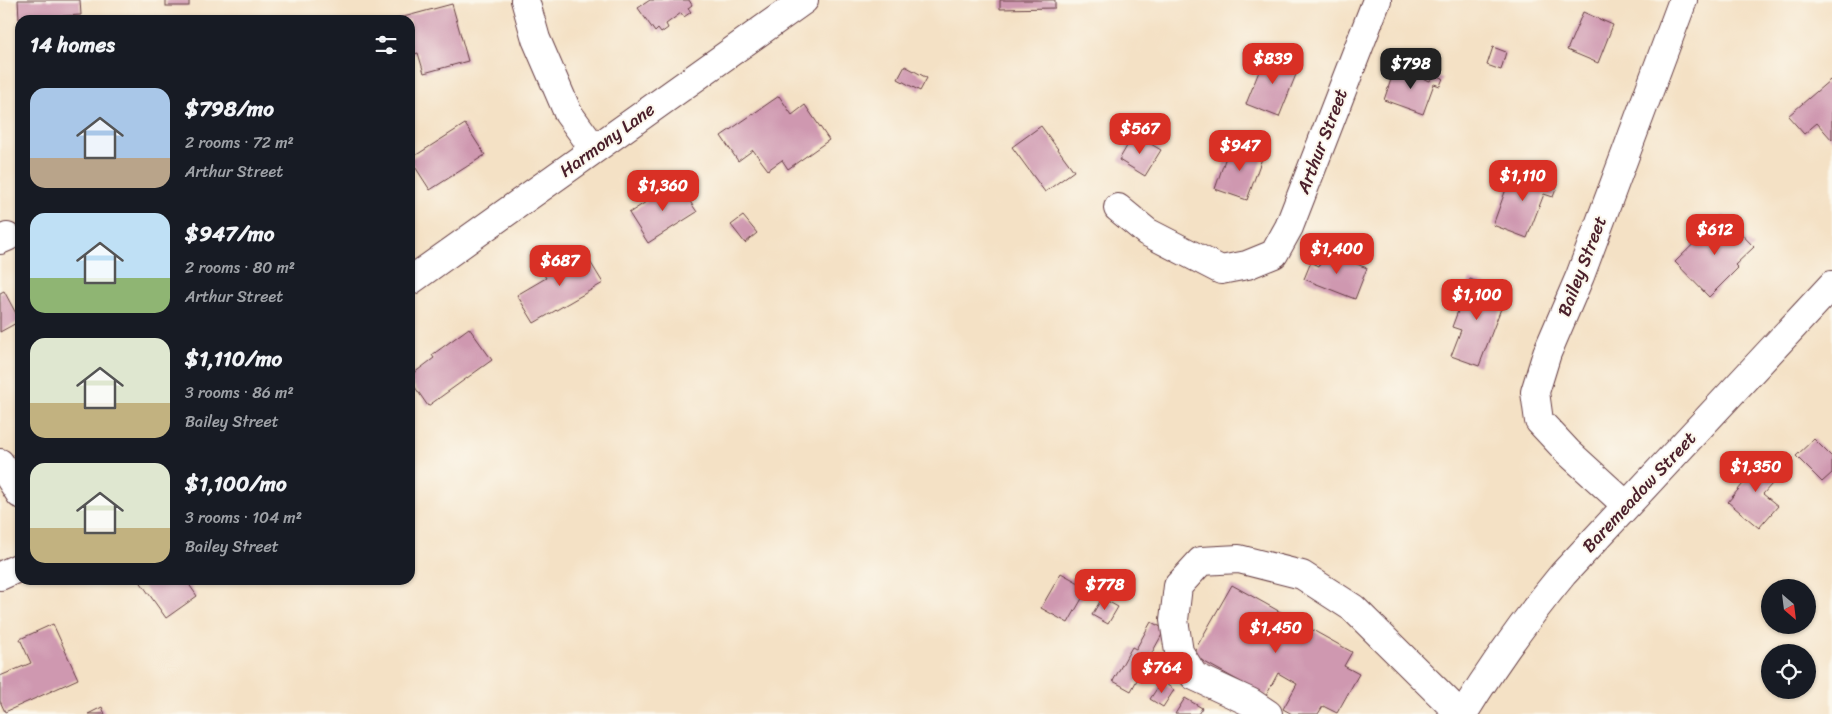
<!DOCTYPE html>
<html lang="en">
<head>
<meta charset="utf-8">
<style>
  :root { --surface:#171b24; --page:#242831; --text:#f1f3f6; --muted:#9ea1a6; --accent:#d93025 }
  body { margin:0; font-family:Sriracha,sans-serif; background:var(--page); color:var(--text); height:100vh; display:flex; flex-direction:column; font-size:19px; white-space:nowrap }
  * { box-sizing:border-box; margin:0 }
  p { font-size:16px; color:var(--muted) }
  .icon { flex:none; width:28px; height:28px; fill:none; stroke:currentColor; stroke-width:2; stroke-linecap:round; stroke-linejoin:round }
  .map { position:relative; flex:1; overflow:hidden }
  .drawer { position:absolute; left:15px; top:15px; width:400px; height:570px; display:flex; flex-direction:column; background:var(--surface); border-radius:15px; box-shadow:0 1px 4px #0004 }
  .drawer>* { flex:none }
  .needle { width:32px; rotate:152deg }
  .fabs { position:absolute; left:1761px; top:579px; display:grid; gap:10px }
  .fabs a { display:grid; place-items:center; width:55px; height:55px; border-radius:50%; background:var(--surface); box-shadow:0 1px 4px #0004; font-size:25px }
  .price { position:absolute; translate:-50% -42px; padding:0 11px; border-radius:10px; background:var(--accent); color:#fff; font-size:16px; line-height:32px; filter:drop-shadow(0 1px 2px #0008) }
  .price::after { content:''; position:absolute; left:50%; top:30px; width:15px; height:11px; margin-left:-8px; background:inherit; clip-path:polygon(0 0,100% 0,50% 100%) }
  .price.on { background:#222; color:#fff }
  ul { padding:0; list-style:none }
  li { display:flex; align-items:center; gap:15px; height:125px; padding:0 15px }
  li span { display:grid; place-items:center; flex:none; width:140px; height:100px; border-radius:15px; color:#555 }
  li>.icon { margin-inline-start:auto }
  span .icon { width:60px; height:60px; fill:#fffc; stroke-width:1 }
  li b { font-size:21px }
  h2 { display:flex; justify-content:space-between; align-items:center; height:60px; padding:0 15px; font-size:21px }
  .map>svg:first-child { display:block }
  .building { fill:#cf98b0 }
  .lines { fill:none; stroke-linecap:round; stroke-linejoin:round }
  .minor-casing { stroke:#643c42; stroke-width:30 }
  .minor { stroke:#fff; stroke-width:28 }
  .labels { text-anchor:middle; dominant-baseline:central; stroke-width:4; stroke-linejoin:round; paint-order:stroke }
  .street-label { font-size:18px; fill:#4a1f2b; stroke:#fbf7ec }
</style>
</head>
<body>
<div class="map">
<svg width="1832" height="714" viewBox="0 0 1832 714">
  <rect width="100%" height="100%" fill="#fbf7ec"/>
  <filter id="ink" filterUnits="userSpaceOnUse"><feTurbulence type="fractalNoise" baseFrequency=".02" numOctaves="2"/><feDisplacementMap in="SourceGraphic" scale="10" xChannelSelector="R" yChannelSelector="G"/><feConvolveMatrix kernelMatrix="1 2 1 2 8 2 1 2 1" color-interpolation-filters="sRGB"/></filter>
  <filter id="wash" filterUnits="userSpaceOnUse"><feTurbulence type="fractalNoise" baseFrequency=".0096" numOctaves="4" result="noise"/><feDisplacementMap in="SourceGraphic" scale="20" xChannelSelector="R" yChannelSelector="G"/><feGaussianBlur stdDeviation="1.12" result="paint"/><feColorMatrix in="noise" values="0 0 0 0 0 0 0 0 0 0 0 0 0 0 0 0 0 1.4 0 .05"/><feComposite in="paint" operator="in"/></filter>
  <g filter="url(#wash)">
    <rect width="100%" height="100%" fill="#f4e1c5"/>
    <g id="blocks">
      <g class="building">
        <polygon points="18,0 80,0 81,15 19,19"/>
        <rect x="166" y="0" width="23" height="6"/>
        <polygon points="650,0 689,0 692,5 688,8 691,12 684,17 681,13 666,24 668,28 661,33 658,29 655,32 638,8"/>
        <polygon points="1000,0 1055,0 1055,8 1000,9"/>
        <polygon points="452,4 468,61 424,73 418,53 410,55 410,20 396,19"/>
        <polygon points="1583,12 1613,25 1598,63 1567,50"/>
        <polygon points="1493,47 1506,52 1501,70 1487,65"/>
        <polygon points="1266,54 1299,67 1279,117 1246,104"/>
        <polygon points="905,66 927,78 920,91 898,79"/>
        <polygon points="1395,68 1430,81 1433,75 1443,78 1440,86 1434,84 1423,114 1384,100"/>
        <polygon points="1830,80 1832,82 1832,140 1817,123 1804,134 1788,116"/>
        <polygon points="779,96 792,115 805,105 829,140 788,169 782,160 768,170 753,150 738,161 721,136"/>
        <polygon points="465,124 485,155 430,190 410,159"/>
        <polygon points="1041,126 1074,171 1045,192 1012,147"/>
        <polygon points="1134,134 1161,150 1145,176 1119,160"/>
        <polygon points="1242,145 1264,153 1247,200 1215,189 1228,151 1239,154"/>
        <polygon points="1514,167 1558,184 1553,197 1544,194 1527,238 1493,225"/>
        <polygon points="677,182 697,212 648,243 629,213"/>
        <polygon points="1723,215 1754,247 1735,265 1738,268 1709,297 1675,262"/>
        <polygon points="743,216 757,233 745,243 731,225"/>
        <polygon points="583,250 603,283 534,323 517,295 546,278 543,273"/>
        <polygon points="1325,252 1367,268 1355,299 1304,279 1311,262 1319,266"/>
        <polygon points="1470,279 1507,293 1479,366 1451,356 1461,330 1452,327"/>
        <polygon points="4,291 20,321 0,332 0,293"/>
        <polygon points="469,328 492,360 428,406 410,380 410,376 434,358 432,355"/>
        <polygon points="1814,439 1832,457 1832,473 1822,482 1796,456"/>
        <polygon points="1757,456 1780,475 1763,494 1778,506 1759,528 1728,502 1752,473 1746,468"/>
        <polygon points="1061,573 1088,588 1068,623 1041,608"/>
        <polygon points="139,580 186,580 197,596 166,618"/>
        <polygon points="1232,585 1352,652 1344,666 1359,674 1337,713 1323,706 1318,714 1292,714 1283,709 1297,684 1278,673 1266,696 1192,655"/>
        <polygon points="1102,598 1118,607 1108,624 1092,615"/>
        <polygon points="1151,622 1165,629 1131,691 1113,681 1132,647 1136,649"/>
        <polygon points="53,624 78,679 5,712 0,701 0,676 31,663 20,639"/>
        <polygon points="1162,681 1174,690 1163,707 1150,699"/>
        <polygon points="1185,698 1202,708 1198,714 1175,714"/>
        <polygon points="102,707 105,714 88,714"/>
      </g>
    </g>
  </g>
  <g filter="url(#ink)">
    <use href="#blocks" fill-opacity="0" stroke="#643c42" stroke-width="1"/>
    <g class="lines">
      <g class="minor-casing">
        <g id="minor">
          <polyline points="525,0 536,39 568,113 594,149"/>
          <polyline points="1118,208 1147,232 1221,270 1247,265 1274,254 1289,227 1377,0"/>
          <polyline points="0,240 7,237"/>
          <polyline points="410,281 804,0"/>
          <polyline points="0,463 20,494"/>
          <polyline points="1626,505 1568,452 1539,421 1535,392 1547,353 1580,276 1683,0"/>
          <polyline points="0,576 20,567"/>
          <polyline points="1268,714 1250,702 1194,676 1179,652 1174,620 1178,586 1201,561 1239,559 1302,575 1353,608 1460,714"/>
          <path d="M1463,714C1493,665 1526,619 1563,574L1832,285"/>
        </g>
      </g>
      <use href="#minor" class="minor"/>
    </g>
  </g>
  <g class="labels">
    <g class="street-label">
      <text transform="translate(607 140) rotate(-36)">Harmony Lane</text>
      <text transform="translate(1322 141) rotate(-69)">Arthur Street</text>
      <text transform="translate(1582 266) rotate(-69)">Bailey Street</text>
      <text transform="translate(1639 492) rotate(-47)">Baremeadow Street</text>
    </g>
  </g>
</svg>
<div class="fabs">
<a><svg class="needle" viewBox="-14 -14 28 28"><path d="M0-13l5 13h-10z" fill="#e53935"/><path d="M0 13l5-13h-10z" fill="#9ea1a6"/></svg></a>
<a><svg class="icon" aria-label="locate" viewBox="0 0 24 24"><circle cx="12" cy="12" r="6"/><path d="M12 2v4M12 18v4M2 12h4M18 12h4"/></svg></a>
</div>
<b class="price" style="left:1273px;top:85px">$839</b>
<b class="price on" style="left:1411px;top:90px">$798</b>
<b class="price" style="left:1140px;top:155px">$567</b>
<b class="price" style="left:1240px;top:172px">$947</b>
<b class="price" style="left:1523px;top:202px">$1,110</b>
<b class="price" style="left:663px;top:212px">$1,360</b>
<b class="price" style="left:1715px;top:256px">$612</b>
<b class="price" style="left:1337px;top:275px">$1,400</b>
<b class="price" style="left:560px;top:287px">$687</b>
<b class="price" style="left:1477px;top:321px">$1,100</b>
<b class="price" style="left:1756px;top:493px">$1,350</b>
<b class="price" style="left:1105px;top:611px">$778</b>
<b class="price" style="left:1276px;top:654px">$1,450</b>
<b class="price" style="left:1162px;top:694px">$764</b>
<section class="drawer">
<h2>14 homes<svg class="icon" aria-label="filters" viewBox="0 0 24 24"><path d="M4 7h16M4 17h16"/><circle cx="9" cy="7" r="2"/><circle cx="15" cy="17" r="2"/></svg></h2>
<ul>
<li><span style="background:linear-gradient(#a9c7e8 70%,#b9a48a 0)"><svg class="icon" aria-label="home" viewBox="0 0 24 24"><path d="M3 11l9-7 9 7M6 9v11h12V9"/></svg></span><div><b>$798/mo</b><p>2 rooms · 72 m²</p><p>Arthur Street</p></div></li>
<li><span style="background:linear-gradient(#bfe0f5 65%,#8fb573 0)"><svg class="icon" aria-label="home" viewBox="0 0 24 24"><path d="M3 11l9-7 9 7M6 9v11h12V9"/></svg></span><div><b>$947/mo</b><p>2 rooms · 80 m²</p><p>Arthur Street</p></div></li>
<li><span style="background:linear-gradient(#dfe7d0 65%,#c2b280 0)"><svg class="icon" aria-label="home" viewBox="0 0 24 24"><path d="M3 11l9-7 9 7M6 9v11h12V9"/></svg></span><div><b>$1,110/mo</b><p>3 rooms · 86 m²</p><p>Bailey Street</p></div></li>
<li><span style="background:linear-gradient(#dfe7d0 65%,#c2b280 0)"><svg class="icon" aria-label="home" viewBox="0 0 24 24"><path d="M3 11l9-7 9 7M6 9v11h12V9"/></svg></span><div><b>$1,100/mo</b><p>3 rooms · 104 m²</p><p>Bailey Street</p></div></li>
</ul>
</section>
</div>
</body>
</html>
